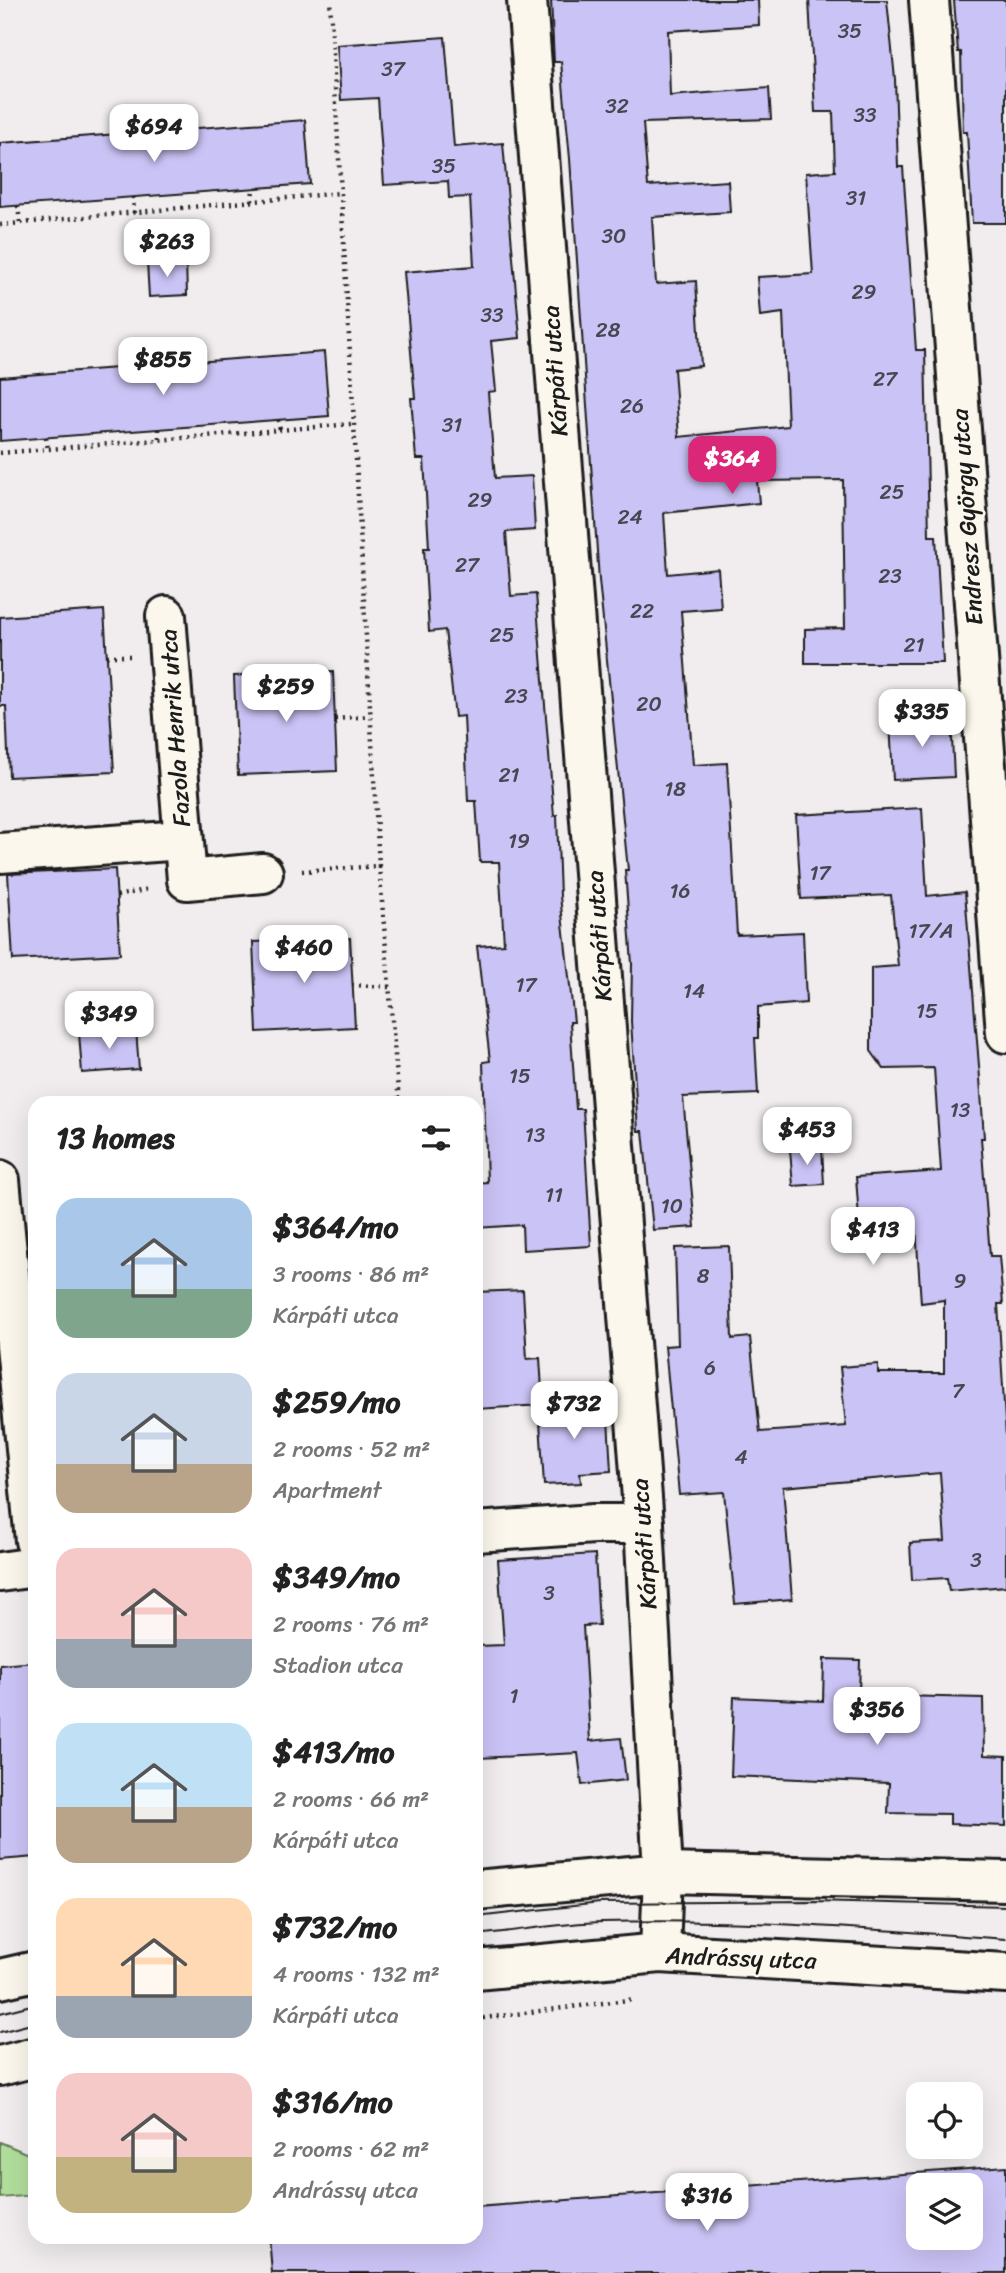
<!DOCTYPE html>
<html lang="en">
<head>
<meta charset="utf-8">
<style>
  :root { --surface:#fff; --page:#f6f6f6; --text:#222; --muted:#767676; --accent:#db2777 }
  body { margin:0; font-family:Sriracha,sans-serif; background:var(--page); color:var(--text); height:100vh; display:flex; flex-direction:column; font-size:26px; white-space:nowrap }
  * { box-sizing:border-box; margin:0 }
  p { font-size:23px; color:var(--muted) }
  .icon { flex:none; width:38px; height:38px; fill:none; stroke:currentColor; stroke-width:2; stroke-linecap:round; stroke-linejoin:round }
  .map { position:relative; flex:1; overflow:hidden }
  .details { position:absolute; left:28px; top:1096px; width:455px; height:1148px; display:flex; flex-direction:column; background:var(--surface); border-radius:21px; box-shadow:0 7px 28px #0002 }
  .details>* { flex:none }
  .controls { position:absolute; left:906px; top:2082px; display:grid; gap:14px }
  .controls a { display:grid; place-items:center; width:77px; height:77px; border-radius:14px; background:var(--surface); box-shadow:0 7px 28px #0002; font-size:35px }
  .price { position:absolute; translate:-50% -60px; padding:0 16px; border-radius:14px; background:#fff; color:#222; font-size:23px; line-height:46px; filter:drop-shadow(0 2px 4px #0008) }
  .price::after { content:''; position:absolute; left:50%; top:42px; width:21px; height:16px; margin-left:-10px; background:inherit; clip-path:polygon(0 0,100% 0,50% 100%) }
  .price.active { background:var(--accent); color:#fff }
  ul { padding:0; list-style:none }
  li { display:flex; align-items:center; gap:21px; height:175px; padding:0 28px }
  li span { display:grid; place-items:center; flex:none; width:196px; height:140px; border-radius:21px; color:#555 }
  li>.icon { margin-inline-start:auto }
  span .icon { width:84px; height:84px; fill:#fffc; stroke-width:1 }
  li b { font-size:30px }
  h2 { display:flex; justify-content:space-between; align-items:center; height:84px; padding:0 28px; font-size:30px }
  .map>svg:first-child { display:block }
  .green { fill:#b1de9c; stroke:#667d5c; stroke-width:2 }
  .building { fill:#cac3f5; stroke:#1c1c1c; stroke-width:2; fill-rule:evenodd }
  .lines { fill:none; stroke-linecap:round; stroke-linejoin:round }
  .street-casing { stroke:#1c1c1c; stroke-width:44 }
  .secondary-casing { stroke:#1c1c1c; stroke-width:44 }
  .path { stroke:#1c1c1c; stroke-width:4.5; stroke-dasharray:2 5; stroke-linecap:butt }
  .street { stroke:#fbf7ec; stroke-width:38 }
  .secondary { stroke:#fbf7ec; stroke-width:38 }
  .tram { stroke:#1c1c1c; stroke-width:2 }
  .labels { text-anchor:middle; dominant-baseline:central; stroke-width:5; stroke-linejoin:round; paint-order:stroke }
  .number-label { font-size:21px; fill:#484652 }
  .street-label { font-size:24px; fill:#1c1c1c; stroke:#fbf7ec }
</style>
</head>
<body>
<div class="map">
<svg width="1006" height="2273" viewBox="0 0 1006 2273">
  <rect width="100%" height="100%" fill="#f1edee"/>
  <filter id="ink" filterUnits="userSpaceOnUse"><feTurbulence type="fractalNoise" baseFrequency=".0143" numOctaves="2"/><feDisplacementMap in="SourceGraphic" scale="14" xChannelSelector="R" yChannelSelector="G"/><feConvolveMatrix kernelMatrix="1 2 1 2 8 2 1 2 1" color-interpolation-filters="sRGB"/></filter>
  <g filter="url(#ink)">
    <polygon class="green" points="0,2142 35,2157 35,2195 0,2198"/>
    <g class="building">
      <polygon points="551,0 758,0 759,25 668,31 670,96 769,88 771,119 643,123 648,186 728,181 730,212 652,217 656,284 696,281 701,366 674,369 679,437 788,426 783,313 760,316 757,277 813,274 806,173 835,171 833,112 815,112 809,0 887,0 895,79 898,167 903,167 916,350 925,350 929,536 936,536 943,663 805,663 805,629 845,628 843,480 757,481 759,503 664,513 668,574 718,569 721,608 681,611 693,765 727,763 737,935 803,932 806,1003 758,1007 758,1038 755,1038 758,1094 683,1097 695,1227 653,1230 643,1131 638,1131 631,1021 632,964 625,870 628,870 599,580 570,159 561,62 554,62"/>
      <polygon points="954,0 1006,0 1006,223 972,223 967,132 963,132 961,52 958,52"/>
      <polygon points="445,37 454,147 503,143 520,338 491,341 496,391 488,392 495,478 532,476 535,530 506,532 511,596 536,594 554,816 557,815 560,896 574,1022 570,1022 576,1109 583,1109 591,1246 523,1250 522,1225 476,1228 476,1183 487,1182 483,1062 490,1061 477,946 504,944 499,862 480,862 476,801 468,801 464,716 455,717 445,630 429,632 424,548 429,548 424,459 416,459 411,398 415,398 404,272 474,266 470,197 449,198 448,181 384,185 378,98 341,100 337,45"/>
      <polygon points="305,120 310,184 0,207 0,143"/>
      <polygon points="186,261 187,295 149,297 147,262"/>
      <polygon points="324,352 329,416 0,441 0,377"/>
      <polygon points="104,610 114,772 9,777 6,706 0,706 0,617"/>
      <polygon points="333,672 337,771 238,775 234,676"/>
      <polygon points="951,718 954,777 893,780 890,721"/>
      <polygon points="922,808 927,896 965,892 980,1078 984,1138 981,1138 990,1256 999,1256 1003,1304 998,1304 1006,1437 1006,1586 949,1591 947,1578 912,1580 910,1543 945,1541 940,1473 783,1487 792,1599 735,1604 724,1492 679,1495 665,1346 678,1345 675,1248 729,1246 732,1339 750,1337 760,1432 846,1426 840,1367 878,1364 878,1373 944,1373 944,1300 921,1303 916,1228 860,1233 856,1177 941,1171 934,1068 884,1069 871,1051 871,968 898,966 891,895 801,899 796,815"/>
      <polygon points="115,869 120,954 13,960 8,874"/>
      <polygon points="350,938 355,1027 257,1032 253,942"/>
      <polygon points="136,1029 139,1069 82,1073 79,1033"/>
      <polygon points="822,1148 824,1184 793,1186 790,1150"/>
      <polygon points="523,1290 527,1359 540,1358 543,1405 476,1409 476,1292"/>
      <polygon points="607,1401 611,1471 580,1473 581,1483 544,1485 539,1406"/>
      <polygon points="595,1554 599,1625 583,1626 590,1741 621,1738 626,1780 582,1785 578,1753 479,1758 476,1646 504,1645 498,1560"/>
      <polygon points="824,1659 860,1660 859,1695 983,1698 984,1755 1006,1756 1006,1826 950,1824 950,1814 888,1813 889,1783 731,1776 734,1697 823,1701"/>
      <polygon points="35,1662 35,1857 0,1860 0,1665"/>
      <path d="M1006,2166V2273H272L269,2236H476V2207ZM919,2186H971V2238H919Z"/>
    </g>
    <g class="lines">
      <g class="street-casing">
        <g id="street">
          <polyline points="527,0 644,1524 663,1873 660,1953"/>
          <polyline points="929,0 1006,1033"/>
          <polyline points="166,616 187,880 263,873"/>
          <polyline points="0,853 183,840"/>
          <polyline points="0,1180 35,1541"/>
          <polyline points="476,1532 594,1524 644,1524"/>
          <polyline points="0,1572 35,1567"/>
        </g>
      </g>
      <g class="secondary-casing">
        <g id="secondary">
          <polyline points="476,1890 663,1873 1006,1881"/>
          <polyline points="476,1970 660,1953 1006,1973"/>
          <polyline points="0,1979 35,1971"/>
          <polyline points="0,2066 35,2057"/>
        </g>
      </g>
      <g class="path">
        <polyline points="133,197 134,213"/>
        <polyline points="252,201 253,189"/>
        <polyline points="18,206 20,223"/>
        <polyline points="0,225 340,193"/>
        <polyline points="278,420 280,430"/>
        <polyline points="159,429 159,440"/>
        <polyline points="46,438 48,449"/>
        <polyline points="0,453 352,424"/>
        <polyline points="107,656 130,656"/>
        <polyline points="335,719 370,716"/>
        <polyline points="379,866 399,1102"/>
        <polyline points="302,871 379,866 330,0"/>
        <polyline points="117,896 149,889"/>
        <polyline points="352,985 389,987"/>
        <polyline points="476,2019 635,1999"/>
      </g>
      <use href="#street" class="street"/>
      <use href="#secondary" class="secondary"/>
      <g class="tram">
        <polyline points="476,1917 600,1903 813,1901 1006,1906"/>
        <path d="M476,1935C518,1931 561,1923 603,1922C737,1918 872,1929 1006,1939"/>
        <polyline points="0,2013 35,2004"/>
        <polyline points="0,2032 35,2023"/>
      </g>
    </g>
  </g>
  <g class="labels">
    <g class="number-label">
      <text x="850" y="31">35</text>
      <text x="393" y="69">37</text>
      <text x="617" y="106">32</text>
      <text x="865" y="115">33</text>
      <text x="444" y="166">35</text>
      <text x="856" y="198">31</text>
      <text x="614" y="236">30</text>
      <text x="864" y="292">29</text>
      <text x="492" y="315">33</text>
      <text x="608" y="330">28</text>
      <text x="885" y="379">27</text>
      <text x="632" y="406">26</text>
      <text x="452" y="425">31</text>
      <text x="892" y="492">25</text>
      <text x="480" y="500">29</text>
      <text x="630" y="517">24</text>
      <text x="467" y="565">27</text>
      <text x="890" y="576">23</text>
      <text x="642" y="611">22</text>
      <text x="502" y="635">25</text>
      <text x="914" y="645">21</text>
      <text x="516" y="696">23</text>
      <text x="649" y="704">20</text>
      <text x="509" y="775">21</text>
      <text x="675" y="789">18</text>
      <text x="519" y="841">19</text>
      <text x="820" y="873">17</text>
      <text x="680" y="891">16</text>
      <text x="931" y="931">17/A</text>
      <text x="526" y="985">17</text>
      <text x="694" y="991">14</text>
      <text x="927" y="1011">15</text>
      <text x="520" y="1076">15</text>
      <text x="960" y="1110">13</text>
      <text x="535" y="1135">13</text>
      <text x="554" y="1195">11</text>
      <text x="672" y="1206">10</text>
      <text x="703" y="1276">8</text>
      <text x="960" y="1281">9</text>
      <text x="710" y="1368">6</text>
      <text x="958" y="1391">7</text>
      <text x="741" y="1457">4</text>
      <text x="976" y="1560">3</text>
      <text x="549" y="1593">3</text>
      <text x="514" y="1696">1</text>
    </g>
    <g class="street-label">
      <text transform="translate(555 371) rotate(-94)">Kárpáti utca</text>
      <text transform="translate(967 517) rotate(-94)">Endresz György utca</text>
      <text transform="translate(175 728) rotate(-94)">Fazola Henrik utca</text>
      <text transform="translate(599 936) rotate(-94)">Kárpáti utca</text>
      <text transform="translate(644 1544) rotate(-94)">Kárpáti utca</text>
      <text transform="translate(741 1958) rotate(2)">Andrássy utca</text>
    </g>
  </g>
</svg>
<div class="controls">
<a><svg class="icon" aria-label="locate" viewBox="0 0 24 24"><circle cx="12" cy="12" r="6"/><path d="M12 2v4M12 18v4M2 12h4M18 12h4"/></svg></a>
<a><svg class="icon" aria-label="layers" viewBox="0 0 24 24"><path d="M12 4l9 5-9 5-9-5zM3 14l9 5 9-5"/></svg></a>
</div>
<b class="price" style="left:154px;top:164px">$694</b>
<b class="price" style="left:167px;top:279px">$263</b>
<b class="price" style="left:163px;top:397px">$855</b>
<b class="price active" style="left:732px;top:496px">$364</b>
<b class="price" style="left:286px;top:724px">$259</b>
<b class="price" style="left:922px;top:749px">$335</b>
<b class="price" style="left:304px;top:985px">$460</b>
<b class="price" style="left:109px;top:1051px">$349</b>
<b class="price" style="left:807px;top:1167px">$453</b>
<b class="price" style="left:873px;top:1267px">$413</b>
<b class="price" style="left:574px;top:1441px">$732</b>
<b class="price" style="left:877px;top:1747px">$356</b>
<b class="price" style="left:707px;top:2233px">$316</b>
<section class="details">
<h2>13 homes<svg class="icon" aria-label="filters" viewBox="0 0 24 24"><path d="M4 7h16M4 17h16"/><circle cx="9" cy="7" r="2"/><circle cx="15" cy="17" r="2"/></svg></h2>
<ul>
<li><span style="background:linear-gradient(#a9c7e8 65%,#7fa58c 0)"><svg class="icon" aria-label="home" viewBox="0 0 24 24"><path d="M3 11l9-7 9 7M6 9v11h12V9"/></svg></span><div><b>$364/mo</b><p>3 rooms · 86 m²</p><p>Kárpáti utca</p></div></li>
<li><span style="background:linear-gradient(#c9d6e8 65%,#b9a48a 0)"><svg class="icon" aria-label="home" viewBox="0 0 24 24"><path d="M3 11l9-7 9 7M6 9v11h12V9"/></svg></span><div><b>$259/mo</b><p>2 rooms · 52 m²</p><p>Apartment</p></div></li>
<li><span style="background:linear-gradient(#f6c9c9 65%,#9aa5b1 0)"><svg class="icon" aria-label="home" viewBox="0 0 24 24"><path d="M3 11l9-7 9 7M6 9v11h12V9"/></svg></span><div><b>$349/mo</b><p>2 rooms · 76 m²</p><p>Stadion utca</p></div></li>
<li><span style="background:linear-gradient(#bfe0f5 60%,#b9a48a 0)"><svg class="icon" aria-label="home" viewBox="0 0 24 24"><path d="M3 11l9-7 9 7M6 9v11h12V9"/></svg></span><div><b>$413/mo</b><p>2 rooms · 66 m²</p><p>Kárpáti utca</p></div></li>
<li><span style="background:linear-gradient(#ffd9b3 70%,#9aa5b1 0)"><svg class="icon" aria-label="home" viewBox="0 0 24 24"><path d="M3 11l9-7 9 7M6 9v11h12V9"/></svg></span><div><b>$732/mo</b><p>4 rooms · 132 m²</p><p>Kárpáti utca</p></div></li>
<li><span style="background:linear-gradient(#f6c9c9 60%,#c2b280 0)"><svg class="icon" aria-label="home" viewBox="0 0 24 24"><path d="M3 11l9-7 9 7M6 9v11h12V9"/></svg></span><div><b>$316/mo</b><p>2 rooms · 62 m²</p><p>Andrássy utca</p></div></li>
</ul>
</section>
</div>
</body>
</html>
